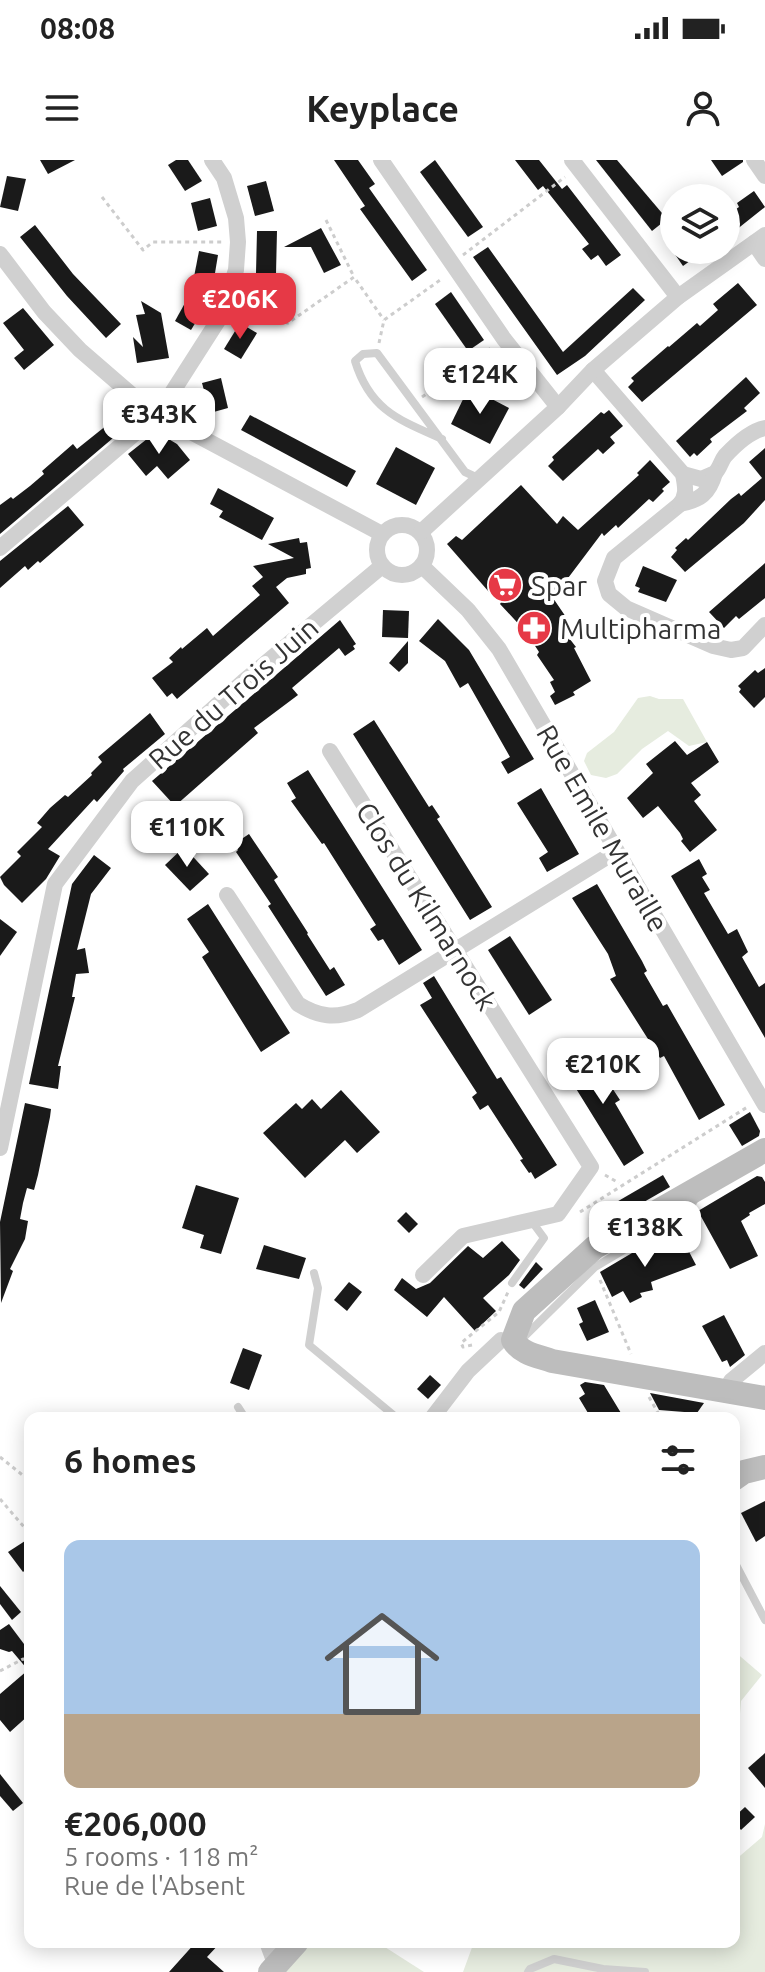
<!DOCTYPE html>
<html lang="en">
<head>
<meta charset="utf-8">
<style>
  :root { --surface:#fff; --page:#f6f6f6; --text:#222; --muted:#767676; --line:#e0e0e0; --accent:#e63946 }
  body { margin:0; font-family:Ubuntu,sans-serif; background:var(--page); color:var(--text); height:100vh; display:flex; flex-direction:column; font-size:30px; white-space:nowrap }
  * { box-sizing:border-box; margin:0 }
  p { font-size:26px; color:var(--muted) }
  .icon { flex:none; width:44px; height:44px; fill:none; stroke:currentColor; stroke-width:2; stroke-linecap:round; stroke-linejoin:round }
  .map { position:relative; flex:1; overflow:hidden }
  .panel { position:absolute; left:24px; top:1252px; width:716px; height:536px; display:flex; flex-direction:column; background:var(--surface); border-radius:16px; box-shadow:0 4px 20px #0003 }
  .panel>* { flex:none }
  .buttons { position:absolute; left:660px; top:24px; display:grid; gap:16px }
  .buttons a { display:grid; place-items:center; width:80px; height:80px; border-radius:50%; background:var(--surface); box-shadow:0 4px 20px #0003; font-size:40px }
  .price { position:absolute; translate:-50% -68px; padding:0 18px; border-radius:16px; background:#fff; color:#222; font-size:26px; line-height:52px; filter:drop-shadow(0 2px 4px #0008) }
  .price::after { content:''; position:absolute; left:50%; top:48px; width:24px; height:18px; margin-left:-12px; background:inherit; clip-path:polygon(0 0,100% 0,50% 100%) }
  .price.on { background:var(--accent); color:#fff }
  ul { padding:0; list-style:none }
  li { display:grid; align-content:center; gap:16px; height:424px; padding:0 40px }
  li+li { border-top:2px solid var(--line) }
  li span { display:grid; place-items:center; height:248px; border-radius:16px; color:#555 }
  li>.icon { margin-inline-start:auto }
  span .icon { width:144px; height:144px; fill:#fffc; stroke-width:1 }
  li b { font-size:34px }
  h2 { display:flex; justify-content:space-between; align-items:center; height:96px; padding:0 40px; font-size:34px }
  .status { display:flex; justify-content:space-between; align-items:center; height:56px; padding:0 40px; background:var(--surface); direction:ltr }
  .status svg { height:22px; fill:currentColor }
  header { display:flex; justify-content:space-between; align-items:center; height:104px; padding:0 40px; background:var(--surface); font-size:36px; font-weight:700 }
  .map>svg:first-child { display:block }
  .green { fill:#e6ecdf }
  .building { fill:#1a1a1a }
  .lines { fill:none; stroke-linecap:round; stroke-linejoin:round }
  .path { stroke:#cdcdcd; stroke-width:3; stroke-dasharray:4 4; stroke-linecap:butt }
  .lane { stroke:#d0d0d0; stroke-width:8 }
  .street { stroke:#d0d0d0; stroke-width:16 }
  .secondary { stroke:#bdbdbd; stroke-width:24 }
  .labels { text-anchor:middle; dominant-baseline:central; stroke-width:8; stroke-linejoin:round; paint-order:stroke }
  .poi-label { font-size:28px; fill:#333; stroke:#fff; text-anchor:start }
  .street-label { font-size:28px; fill:#333; stroke:#fff }
</style>
</head>
<body>
<div class="status"><b>08:08</b><svg viewBox="0 0 49 12"><path d="M0 12V9h3v3zM5 12V6h3v6zM10 12V3h3v9zM15 12V0h3v12zM26 1h20v11H26zM47 4h2v5h-2z"/></svg></div>
<header><svg class="icon" aria-label="menu" viewBox="0 0 24 24"><path d="M4 6h16M4 12h16M4 18h16"/></svg>Keyplace<svg class="icon" aria-label="person" viewBox="0 0 24 24"><circle cx="12" cy="8" r="4"/><path d="M4 21q1-7 8-7t8 7"/></svg></header>
<div class="map">
<svg width="765" height="1812" viewBox="0 0 765 1812">
  <rect width="100%" height="100%" fill="#fff"/>
  <g class="green">
    <polygon points="650,536 659,539 683,539 707,582 689,586 668,571 642,589 617,614 606,618 591,615 584,601 587,593 614,572 638,538"/>
    <polygon points="734,1491 762,1515 741,1541 738,1580 734,1588"/>
    <polygon points="765,1664 765,1812 463,1812 474,1782 734,1782 734,1701 762,1677"/>
    <polygon points="311,1782 377,1782 424,1812 283,1812"/>
  </g>
  <g class="building">
    <polygon points="40,0 75,0 48,14"/>
    <polygon points="176,0 188,0 202,21 185,31 168,5"/>
    <polygon points="334,0 358,0 375,24 369,28 427,110 412,121 360,49 365,46"/>
    <polygon points="435,0 483,67 468,77 420,12"/>
    <polygon points="515,0 539,0 562,29 567,25 621,95 606,106 598,95 591,100 582,89 589,84 543,26 538,30"/>
    <polygon points="596,0 617,0 667,59 652,71"/>
    <polygon points="711,0 743,0 743,2 722,16"/>
    <polygon points="7,16 26,19 18,51 0,47"/>
    <polygon points="266,21 274,51 255,56 247,26"/>
    <polygon points="754,31 765,47 726,78 726,56 739,47 737,43"/>
    <polygon points="210,38 217,66 198,71 191,43"/>
    <polygon points="35,65 73,114 121,164 106,178 67,136 20,77"/>
    <polygon points="321,68 341,105 324,113 311,87 284,87"/>
    <polygon points="257,71 277,71 276,114 272,128 284,132 282,144 269,142 267,150 247,145 256,113"/>
    <polygon points="488,87 563,192 633,128 645,140 585,196 557,215 473,97"/>
    <polygon points="672,90 705,90 683,106"/>
    <polygon points="199,91 218,95 213,125 193,122"/>
    <polygon points="738,123 757,145 642,242 628,227 634,221 631,218 668,186 669,187 697,163 700,166 718,150 713,144"/>
    <polygon points="451,132 484,180 468,191 435,144"/>
    <polygon points="190,134 207,144 191,170 175,161"/>
    <polygon points="141,141 161,153 169,198 137,203 133,177 143,187 136,155 145,154"/>
    <polygon points="23,148 54,185 24,210 14,198 24,190 3,163"/>
    <polygon points="240,163 257,173 241,199 224,189"/>
    <polygon points="746,217 760,233 744,248 747,251 710,279 712,282 697,296 694,293 690,297 676,281"/>
    <polygon points="221,218 228,248 210,253 202,223"/>
    <polygon points="469,227 509,248 490,284 451,264"/>
    <polygon points="609,250 623,266 610,277 615,283 603,294 598,289 563,321 548,306 554,300 552,297 601,252 604,254"/>
    <polygon points="250,255 356,311 347,327 241,270"/>
    <polygon points="117,257 126,267 0,374 0,345 11,337 13,339 30,326 44,314 42,311 73,284 77,289"/>
    <polygon points="160,274 177,284 190,300 168,319 157,306 146,316 128,294 152,275"/>
    <polygon points="396,287 435,308 416,345 376,324"/>
    <polygon points="765,288 765,340 744,363 685,412 671,397 677,390 675,388 686,378 688,380 731,339 739,333 741,336 762,318 749,302"/>
    <polygon points="650,300 670,322 662,329 664,331 653,342 649,339 618,368 616,365 604,376 602,373 553,438 568,460 559,465 576,487 574,488 591,521 573,532 575,535 555,545 550,536 555,532 550,522 554,520 537,495 539,492 526,472 500,444 511,426 489,432 447,384 456,376 462,380 521,325 557,364 563,356 578,370 639,315 637,313"/>
    <polygon points="218,328 274,358 262,380 219,357 223,351 210,344"/>
    <polygon points="68,346 84,365 40,403 38,401 28,410 25,406 0,428 0,401"/>
    <polygon points="299,378 300,383 307,382 311,408 306,409 306,414 287,418 276,427 289,443 177,539 172,533 167,537 152,518 173,502 169,498 181,487 182,489 207,468 213,476 260,435 252,426 263,417 253,406 294,398 268,384"/>
    <polygon points="765,403 765,438 739,459 736,456 724,468 709,452"/>
    <polygon points="643,406 677,420 666,442 638,432 640,428 635,426"/>
    <polygon points="383,450 409,451 408,478 382,477"/>
    <polygon points="438,459 469,490 534,599 508,614 501,602 510,597 468,523 460,528 445,501 419,481"/>
    <polygon points="340,460 356,484 353,486 355,489 345,496 339,488 292,528 298,535 254,568 258,573 175,646 152,621"/>
    <polygon points="408,481 408,503 399,512 389,503"/>
    <polygon points="765,508 765,537 754,548 739,532 741,529 738,526 755,510 758,513"/>
    <polygon points="150,553 165,574 123,609 124,611 97,642 94,639 48,689 60,696 46,719 22,743 4,725 0,717 21,696 17,692 42,667 37,663 50,648 65,635 68,637 92,615 91,613 102,602 98,597"/>
    <polygon points="374,560 429,647 432,645 440,657 437,659 441,665 492,747 470,760 353,574"/>
    <polygon points="675,581 687,595 707,582 719,602 691,623 701,635 694,641 717,670 690,692 681,681 683,679 680,673 658,646 643,658 627,638 653,613 646,604"/>
    <polygon points="308,610 422,790 399,805 383,779 378,781 370,769 376,765 324,683 322,684 291,641 296,638 287,623"/>
    <polygon points="541,628 579,694 547,712 539,698 548,692 517,643"/>
    <polygon points="249,674 278,717 274,720 308,773 307,774 330,810 334,807 345,825 326,836 268,746 271,744 236,692 238,690 234,684"/>
    <polygon points="184,687 209,714 190,731 165,705"/>
    <polygon points="94,695 111,708 91,734 77,790 85,788 89,813 76,814 72,837 75,837 58,906 61,906 58,929 29,924 72,724"/>
    <polygon points="699,699 707,714 702,717 710,730 704,733 728,774 737,769 748,792 742,797 759,827 765,823 765,878 671,716"/>
    <polygon points="597,724 642,801 647,811 644,813 663,846 667,844 725,945 699,960 664,896 660,898 610,819 616,816 608,794 572,738"/>
    <polygon points="208,744 290,873 261,892 202,797 209,792 187,759"/>
    <polygon points="0,759 17,772 0,796"/>
    <polygon points="510,776 552,840 529,855 488,790"/>
    <polygon points="434,816 497,919 501,917 557,1005 535,1019 531,1012 529,1013 520,1000 523,999 488,945 480,950 472,937 477,933 420,845 432,838 423,823"/>
    <polygon points="588,891 620,940 615,943 644,993 624,1006 562,906"/>
    <polygon points="341,930 380,972 357,993 345,980 305,1018 263,973 296,943 302,949 312,939 321,949"/>
    <polygon points="25,943 51,949 50,957 38,1015 34,1030 27,1028 23,1043 20,1059 28,1061 25,1079 10,1109 13,1111 1,1143 0,1062"/>
    <polygon points="750,952 760,971 759,976 742,986 729,965"/>
    <polygon points="663,1015 670,1027 597,1069 589,1058"/>
    <polygon points="757,1016 762,1017 765,1022 765,1044 749,1053 750,1055 741,1061 758,1096 730,1109 698,1051"/>
    <polygon points="196,1025 239,1038 221,1094 200,1088 204,1075 182,1068"/>
    <polygon points="406,1052 418,1064 409,1073 397,1061"/>
    <polygon points="659,1077 667,1091 685,1084 696,1105 651,1122 653,1130 640,1133 642,1137 630,1143 623,1131 612,1137 600,1112"/>
    <polygon points="502,1081 520,1100 509,1115 483,1138 496,1151 475,1171 444,1137 427,1157 394,1130 402,1118 416,1129 430,1123 468,1086 483,1098"/>
    <polygon points="264,1085 306,1098 299,1119 256,1109"/>
    <polygon points="536,1102 543,1109 524,1129 519,1125"/>
    <polygon points="349,1122 362,1132 347,1151 334,1140"/>
    <polygon points="595,1140 609,1172 587,1181 579,1164 583,1162 577,1148"/>
    <polygon points="724,1155 745,1195 730,1207 727,1200 722,1202 702,1166"/>
    <polygon points="243,1188 262,1195 249,1230 230,1223"/>
    <polygon points="430,1215 441,1225 428,1239 417,1229"/>
    <polygon points="585,1222 604,1225 624,1258 591,1258 579,1238 585,1234 580,1225"/>
    <polygon points="650,1233 704,1243 697,1253 659,1250"/>
    <polygon points="765,1341 765,1376 756,1382 741,1353"/>
    <polygon points="25,1381 30,1388 30,1406 23,1412 8,1392"/>
    <polygon points="0,1426 21,1452 12,1460 0,1444"/>
    <polygon points="9,1464 30,1492 30,1554 10,1572 0,1560 0,1534 28,1510 12,1491 9,1492 0,1489 0,1470"/>
    <polygon points="765,1593 765,1628 748,1608"/>
    <polygon points="0,1614 23,1643 13,1651 0,1636"/>
    <polygon points="745,1647 755,1657 741,1670 734,1662 734,1657"/>
    <polygon points="196,1782 221,1782 207,1797 224,1812 169,1812"/>
  </g>
  <g class="lines">
    <g class="path">
      <polyline points="102,37 143,90 153,82 222,82"/>
      <polyline points="326,60 354,117"/>
      <polyline points="463,95 565,17"/>
      <polyline points="237,154 288,163 354,117 384,160"/>
      <polyline points="379,183 384,160 443,118"/>
      <polyline points="422,237 491,188"/>
      <polyline points="605,1015 619,1023"/>
      <polyline points="580,1052 749,946"/>
      <polyline points="600,1120 631,1194"/>
      <polyline points="472,1185 463,1187 461,1183 499,1152 508,1132"/>
      <polyline points="649,1237 661,1258"/>
      <polyline points="0,1297 30,1321"/>
      <polyline points="0,1339 30,1374"/>
      <polyline points="0,1511 23,1499 30,1500"/>
    </g>
    <g class="lane">
      <path d="M442,279C399,260 370,250 355,201L363,194L377,193L465,312L478,318"/>
      <polyline points="314,1113 318,1128 309,1185 397,1258"/>
      <polyline points="512,1123 544,1078 530,1059"/>
      <polyline points="521,1180 595,1107 689,1051 696,1036"/>
      <polyline points="238,1247 245,1258"/>
      <polyline points="734,1401 765,1460"/>
      <polyline points="528,1812 530,1809 554,1799 603,1809 645,1812"/>
    </g>
    <g class="street">
      <polyline points="381,0 504,179 558,247"/>
      <polyline points="572,0 678,137"/>
      <polyline points="754,0 765,16"/>
      <polyline points="754,83 765,99"/>
      <polyline points="0,94 44,152 80,190 132,235 189,271 382,374"/>
      <path d="M593,210L683,314C685,326 688,335 679,345L614,398L605,421L609,434L626,448L713,486L731,490L743,488L765,465"/>
      <path d="M683,314L701,319L715,313C720,308 721,301 725,296C736,284 750,271 765,268"/>
      <path d="M680,344C700,340 709,334 715,313"/>
      <circle cx="402" cy="390" r="25"/>
      <polyline points="421,372 558,247 593,210 678,137 765,75"/>
      <polyline points="0,388 159,253 221,156 236,110 238,82 236,58 224,18 212,0"/>
      <polyline points="422,406 468,450 499,489 765,945"/>
      <polyline points="330,591 591,1007 558,1054 463,1076 423,1115"/>
      <path d="M227,735L298,844C319,857 335,859 358,850L615,692"/>
      <polyline points="0,988 55,724 132,621 243,522 382,406"/>
      <polyline points="725,1231 731,1221 765,1193"/>
      <polyline points="432,1258 468,1211 501,1180"/>
      <polyline points="267,1782 276,1806"/>
    </g>
    <g class="secondary">
      <path d="M765,990L595,1087L524,1151L513,1180C521,1194 538,1196 552,1201L765,1238"/>
      <polyline points="734,1319 744,1312 765,1307"/>
      <polyline points="270,1812 297,1782"/>
    </g>
  </g>
  <defs>
    <g id="supermarket-disc" transform="scale(1.8)"><circle r="9.5" fill="#e63946" stroke="#fff"/><path d="M-6-5.5h2.5l.6 2H6L4.5 2H-2.5L-4.4-4H-6ZM-1.5 3.2a1.3 1.3 0 1 0 .1 0ZM3 3.2a1.3 1.3 0 1 0 .1 0Z" fill="#fff"/></g>
    <g id="pharmacy-disc" transform="scale(1.8)"><circle r="9.5" fill="#e63946" stroke="#fff"/><path d="M-2-6h4v4h4v4h-4v4h-4v-4h-4v-4h4Z" fill="#fff"/></g>
  </defs>
  <g fill-rule="evenodd">
    <use href="#supermarket-disc" x="505" y="425"/>
    <use href="#pharmacy-disc" x="534" y="468"/>
  </g>
  <g class="labels">
    <g class="poi-label">
      <text x="531" y="425">Spar</text>
      <text x="560" y="468">Multipharma</text>
    </g>
    <g class="street-label">
      <text transform="translate(233 533) rotate(-41)">Rue du Trois Juin</text>
      <text transform="translate(603 668) rotate(60)">Rue Emile Muraille</text>
      <text transform="translate(427 746) rotate(58)">Clos du Kilmarnock</text>
    </g>
  </g>
</svg>
<div class="buttons">
<a><svg class="icon" aria-label="layers" viewBox="0 0 24 24"><path d="M12 4l9 5-9 5-9-5zM3 14l9 5 9-5"/></svg></a>
</div>
<b class="price on" style="left:240px;top:181px">€206K</b>
<b class="price" style="left:480px;top:256px">€124K</b>
<b class="price" style="left:159px;top:296px">€343K</b>
<b class="price" style="left:187px;top:709px">€110K</b>
<b class="price" style="left:603px;top:946px">€210K</b>
<b class="price" style="left:645px;top:1109px">€138K</b>
<section class="panel">
<h2>6 homes<svg class="icon" aria-label="filters" viewBox="0 0 24 24"><path d="M4 7h16M4 17h16"/><circle cx="9" cy="7" r="2"/><circle cx="15" cy="17" r="2"/></svg></h2>
<ul>
<li><span style="background:linear-gradient(#a9c7e8 70%,#b9a48a 0)"><svg class="icon" aria-label="home" viewBox="0 0 24 24"><path d="M3 11l9-7 9 7M6 9v11h12V9"/></svg></span><div><b>€206,000</b><p>5 rooms · 118 m²</p><p>Rue de l'Absent</p></div></li>
</ul>
</section>
</div>
</body>
</html>
